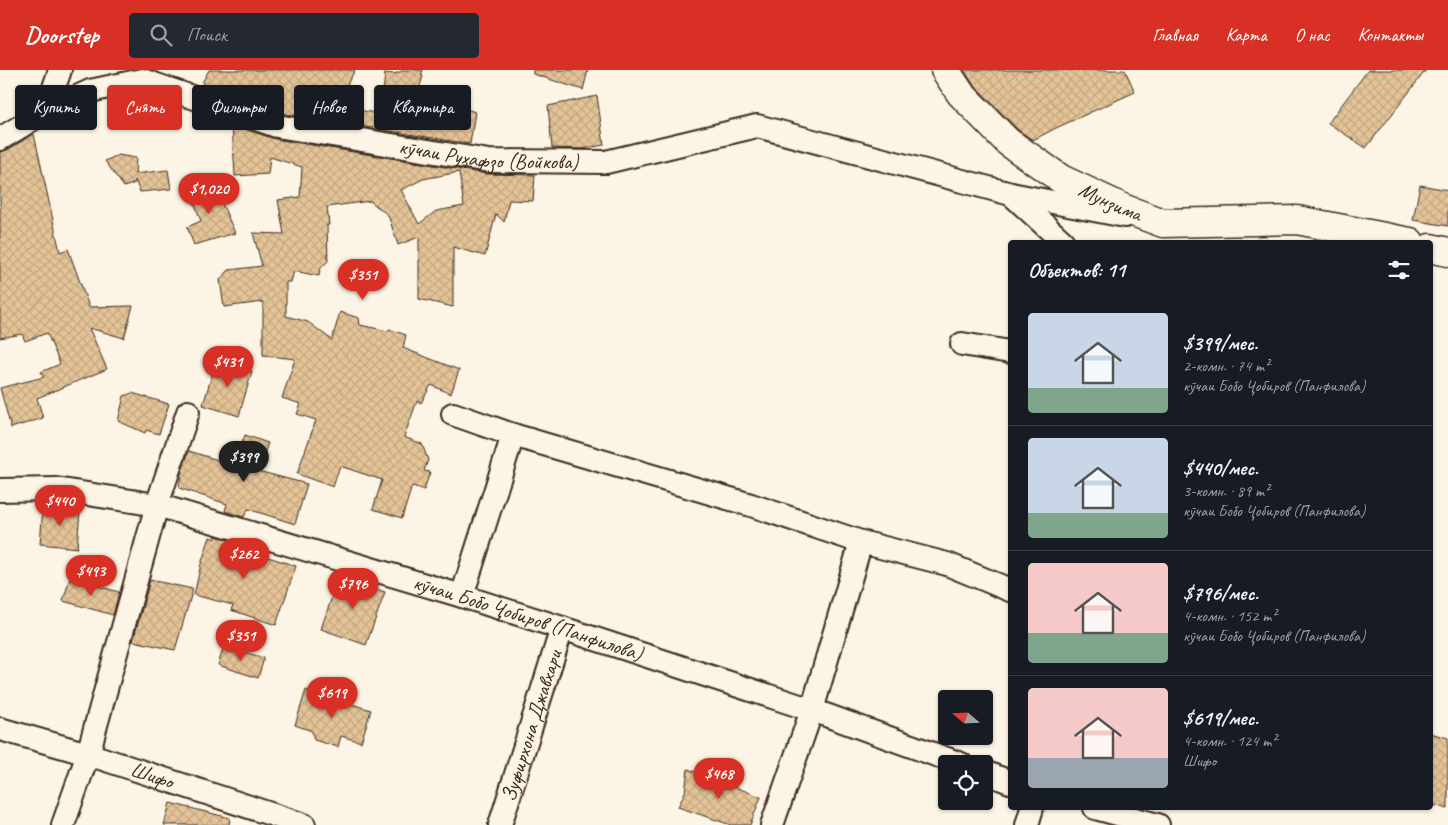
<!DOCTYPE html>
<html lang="ru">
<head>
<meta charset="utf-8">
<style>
  :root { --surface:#171b24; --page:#242831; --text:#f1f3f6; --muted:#9ea1a6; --line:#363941; --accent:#d93025 }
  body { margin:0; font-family:Caveat,sans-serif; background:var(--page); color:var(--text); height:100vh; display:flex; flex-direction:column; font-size:19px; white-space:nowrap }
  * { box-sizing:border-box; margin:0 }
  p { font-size:16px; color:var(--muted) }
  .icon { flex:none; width:28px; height:28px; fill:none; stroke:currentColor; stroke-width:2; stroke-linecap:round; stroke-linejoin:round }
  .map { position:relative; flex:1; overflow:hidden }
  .side { position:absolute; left:1008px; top:170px; width:425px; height:570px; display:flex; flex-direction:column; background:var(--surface); border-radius:5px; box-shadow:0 1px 4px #0004 }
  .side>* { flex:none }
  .top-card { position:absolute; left:15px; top:15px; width:475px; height:45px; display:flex; gap:10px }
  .needle { width:32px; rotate:289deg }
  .fabs { position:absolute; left:938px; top:620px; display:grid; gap:10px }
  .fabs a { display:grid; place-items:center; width:55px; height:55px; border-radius:5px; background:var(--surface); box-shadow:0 1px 4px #0004; font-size:25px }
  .price { position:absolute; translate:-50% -42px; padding:0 11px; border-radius:18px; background:var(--accent); color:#fff; font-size:16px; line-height:32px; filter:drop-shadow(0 1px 2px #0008) }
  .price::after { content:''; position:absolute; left:50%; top:30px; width:15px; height:11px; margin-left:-8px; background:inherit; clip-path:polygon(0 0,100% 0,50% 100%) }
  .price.selected { background:#222; color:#fff }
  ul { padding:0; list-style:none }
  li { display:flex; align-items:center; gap:15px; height:125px; padding:0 20px }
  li+li { border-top:1px solid var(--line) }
  li span { display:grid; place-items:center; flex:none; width:140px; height:100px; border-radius:5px; color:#555 }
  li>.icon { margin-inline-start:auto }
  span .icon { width:60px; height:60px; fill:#fffc; stroke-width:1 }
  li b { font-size:21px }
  h2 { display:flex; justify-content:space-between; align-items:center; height:60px; padding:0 20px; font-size:21px }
  .pill { padding:0 18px; border-radius:5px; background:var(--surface); box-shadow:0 1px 4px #0004; font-size:18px; line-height:45px }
  .pill.selected { background:var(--accent); color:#fff }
  header { display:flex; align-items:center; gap:30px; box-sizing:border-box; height:70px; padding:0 25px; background:var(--accent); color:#fff }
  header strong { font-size:24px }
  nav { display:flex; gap:28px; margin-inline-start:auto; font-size:18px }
  .search { width:350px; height:45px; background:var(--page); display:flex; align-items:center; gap:12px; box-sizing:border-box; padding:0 18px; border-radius:5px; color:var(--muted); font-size:19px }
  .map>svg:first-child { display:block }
  .building { fill:url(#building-cross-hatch); stroke:#3b2a1e; fill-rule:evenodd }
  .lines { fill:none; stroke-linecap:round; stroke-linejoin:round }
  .minor-casing { stroke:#3b2a1e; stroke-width:26 }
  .tertiary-casing { stroke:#3b2a1e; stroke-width:31 }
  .minor { stroke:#fcf5e5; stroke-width:22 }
  .tertiary { stroke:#fcf5e5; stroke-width:28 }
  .labels { text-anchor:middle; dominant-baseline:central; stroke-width:5; stroke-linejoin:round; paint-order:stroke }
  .street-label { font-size:21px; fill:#3b2a1e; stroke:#fcf5e5 }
</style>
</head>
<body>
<header>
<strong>Doorstep</strong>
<div class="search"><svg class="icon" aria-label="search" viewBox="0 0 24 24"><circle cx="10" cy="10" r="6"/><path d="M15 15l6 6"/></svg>Поиск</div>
<nav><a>Главная</a><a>Карта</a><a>О нас</a><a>Контакты</a></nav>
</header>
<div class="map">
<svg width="1448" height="755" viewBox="0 0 1448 755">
  <defs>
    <pattern id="building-cross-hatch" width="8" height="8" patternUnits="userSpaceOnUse" patternTransform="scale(1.25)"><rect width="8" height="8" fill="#e4c397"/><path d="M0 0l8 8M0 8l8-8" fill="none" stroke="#c4a882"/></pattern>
  </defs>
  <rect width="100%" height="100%" fill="#fcf5e5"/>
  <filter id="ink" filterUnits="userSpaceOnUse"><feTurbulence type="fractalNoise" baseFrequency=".02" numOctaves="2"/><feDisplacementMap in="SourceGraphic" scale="10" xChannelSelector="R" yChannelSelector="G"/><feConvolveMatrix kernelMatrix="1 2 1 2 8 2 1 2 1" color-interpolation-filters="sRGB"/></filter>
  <g filter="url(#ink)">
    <g class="building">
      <polygon points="209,0 355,0 335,36 381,44 385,3 394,4 405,0 423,0 421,5 423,6 419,19 425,20 420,33 452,40 455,35 475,42 470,74 280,43 231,26 202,13"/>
      <polygon points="533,0 588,0 583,20 533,4"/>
      <polygon points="964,0 1125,0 1135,22 1056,58 1033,70 1018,60 973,14"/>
      <polygon points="1368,0 1426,0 1366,78 1328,53"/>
      <polygon points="597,26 604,75 582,79 552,78 548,36"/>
      <path d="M232,55L275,69L487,104L535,105L533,131L509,130L504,152L496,144L485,186L453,177V237L419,229V167L398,175L388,145L370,131L327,137L329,155H327L328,191L320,199L319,206L294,201L291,212H286V246L308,252L332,270L340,242L359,248L360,255L388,261L389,259L406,265L403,278L459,300L451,324L431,315L421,333L417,331L404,367L422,374L428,390L424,401L430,402L424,420L412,416L402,448L373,439L382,410L340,396L333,417L297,404L316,350L297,344L301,334L282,328L295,289L263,285V232L224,237L220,210L229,200L262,196L253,163L284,164L278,130L300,127L302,97L270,87L268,104L235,106ZM459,102L464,136L436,141L419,154L401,120L423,109Z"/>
      <polygon points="34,64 60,182 68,179 89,237 133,236 124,268 89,258 107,299 37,328 43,348 11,358 0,318 44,307 41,302 60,294 47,263 25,271 22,264 0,268 0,82 7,80"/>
      <polygon points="118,85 136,88 135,104 168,100 171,119 140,122 135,110 135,113 124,117 105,91"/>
      <polygon points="212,111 235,163 194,175 187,157 201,151 189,119"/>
      <polygon points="1420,115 1448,120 1448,156 1413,150"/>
      <polygon points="216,291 252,301 239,346 203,335"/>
      <polygon points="132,323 169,334 159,364 146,360 145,363 118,351 124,326"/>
      <polygon points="245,365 268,373 258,401 307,414 295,454 248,439 244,447 225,441 227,434 179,418 181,404 189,381 234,395"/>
      <polygon points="43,436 80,440 77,478 40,474"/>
      <polygon points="216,466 236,472 235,475 237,477 296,496 276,555 231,540 233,535 194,525 201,494 210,467 215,469"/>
      <polygon points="339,506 385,522 366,575 321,559"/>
      <polygon points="70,508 119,522 113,545 63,531"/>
      <polygon points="150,510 193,519 175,580 133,571"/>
      <polygon points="224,576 264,588 258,608 218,595"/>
      <polygon points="306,620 371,640 361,672 341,666 338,677 314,670 312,661 295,655"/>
      <polygon points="1430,663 1448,668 1448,739 1430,734"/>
      <polygon points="688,699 761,727 750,755 731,755 678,737 685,722"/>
      <polygon points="170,733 230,748 229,755 164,755"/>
    </g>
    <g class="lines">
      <g class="minor-casing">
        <g id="minor">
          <polyline points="46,41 60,0"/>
          <path id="s1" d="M0,69L46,41L90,21L142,10L277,56L489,91L606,92L757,56L1011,124L1125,146"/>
          <polyline points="1011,124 1063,172"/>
          <polyline points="962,274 1010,282"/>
          <polyline points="453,344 513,365 751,435 861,472 947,494 1010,520"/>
          <path id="s2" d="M0,420L56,419L157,435L462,526L562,558L812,640L961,694"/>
          <polyline points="462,526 513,365"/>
          <path id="s3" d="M0,659L88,684L304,755"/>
          <polyline points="984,702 1010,712"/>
          <polyline points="1095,738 1158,755"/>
          <polyline points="63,755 88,684 157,435 188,342"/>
          <path id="s4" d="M500,755L562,558"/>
          <polyline points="772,755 812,640 861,472"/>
          <polyline points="1027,755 1032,738"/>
        </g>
      </g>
      <g class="tertiary-casing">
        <g id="tertiary">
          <path id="s5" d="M945,0L961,24L1008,72L1061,109L1125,139L1163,153L1297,150L1410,172"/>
          <polyline points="1430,178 1448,182"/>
        </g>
      </g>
      <use href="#minor" class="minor"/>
      <use href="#tertiary" class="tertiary"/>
    </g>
  </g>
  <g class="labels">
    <g class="street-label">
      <text stroke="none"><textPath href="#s1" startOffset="512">кӯчаи Руҳафзо (Войкова)</textPath></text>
      <text stroke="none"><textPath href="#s5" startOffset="215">Мунзима</textPath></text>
      <text stroke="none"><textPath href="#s2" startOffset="546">кӯчаи Бобо Ҷобиров (Панфилова)</textPath></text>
      <text stroke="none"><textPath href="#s4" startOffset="104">Зуфирхона Джавхари</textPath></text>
      <text stroke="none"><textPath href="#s3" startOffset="159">Шифо</textPath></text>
    </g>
  </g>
</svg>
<div class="fabs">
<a><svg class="needle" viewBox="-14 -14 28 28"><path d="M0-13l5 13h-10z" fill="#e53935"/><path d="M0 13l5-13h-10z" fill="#9ea1a6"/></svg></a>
<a><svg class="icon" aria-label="locate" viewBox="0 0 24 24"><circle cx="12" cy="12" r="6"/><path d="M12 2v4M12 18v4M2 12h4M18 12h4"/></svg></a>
</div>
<b class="price" style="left:209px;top:145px">$1,020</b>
<b class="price" style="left:363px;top:231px">$351</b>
<b class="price" style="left:228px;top:318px">$431</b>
<b class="price selected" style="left:244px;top:413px">$399</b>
<b class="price" style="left:60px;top:457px">$440</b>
<b class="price" style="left:244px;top:510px">$262</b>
<b class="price" style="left:91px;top:527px">$493</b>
<b class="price" style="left:353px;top:540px">$796</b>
<b class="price" style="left:241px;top:592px">$351</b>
<b class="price" style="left:332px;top:649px">$619</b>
<b class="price" style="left:719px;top:730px">$468</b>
<div class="top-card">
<a class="pill">Купить</a>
<a class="pill selected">Снять</a>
<a class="pill">Фильтры</a>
<a class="pill">Новое</a>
<a class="pill">Квартира</a>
</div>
<section class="side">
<h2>Объектов: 11<svg class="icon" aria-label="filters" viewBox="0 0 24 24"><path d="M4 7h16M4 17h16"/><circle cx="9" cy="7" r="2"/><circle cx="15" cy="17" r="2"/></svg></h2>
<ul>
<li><span style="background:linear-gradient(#c9d6e8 75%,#7fa58c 0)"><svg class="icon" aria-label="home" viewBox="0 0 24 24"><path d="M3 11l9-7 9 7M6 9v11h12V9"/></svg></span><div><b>$399/мес.</b><p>2-комн. · 74 m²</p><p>кӯчаи Бобо Ҷобиров (Панфилова)</p></div></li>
<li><span style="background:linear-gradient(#c9d6e8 75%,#7fa58c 0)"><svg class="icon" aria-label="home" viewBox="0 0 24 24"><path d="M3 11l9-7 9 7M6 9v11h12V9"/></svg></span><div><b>$440/мес.</b><p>3-комн. · 89 m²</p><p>кӯчаи Бобо Ҷобиров (Панфилова)</p></div></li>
<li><span style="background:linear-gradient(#f6c9c9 70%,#7fa58c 0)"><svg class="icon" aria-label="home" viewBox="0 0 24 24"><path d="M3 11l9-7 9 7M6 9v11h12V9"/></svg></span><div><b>$796/мес.</b><p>4-комн. · 152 m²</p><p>кӯчаи Бобо Ҷобиров (Панфилова)</p></div></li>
<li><span style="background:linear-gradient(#f6c9c9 70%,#9aa5b1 0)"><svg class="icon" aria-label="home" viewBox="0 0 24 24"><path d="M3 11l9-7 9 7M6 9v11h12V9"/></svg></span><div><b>$619/мес.</b><p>4-комн. · 124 m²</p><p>Шифо</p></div></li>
</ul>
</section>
</div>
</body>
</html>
